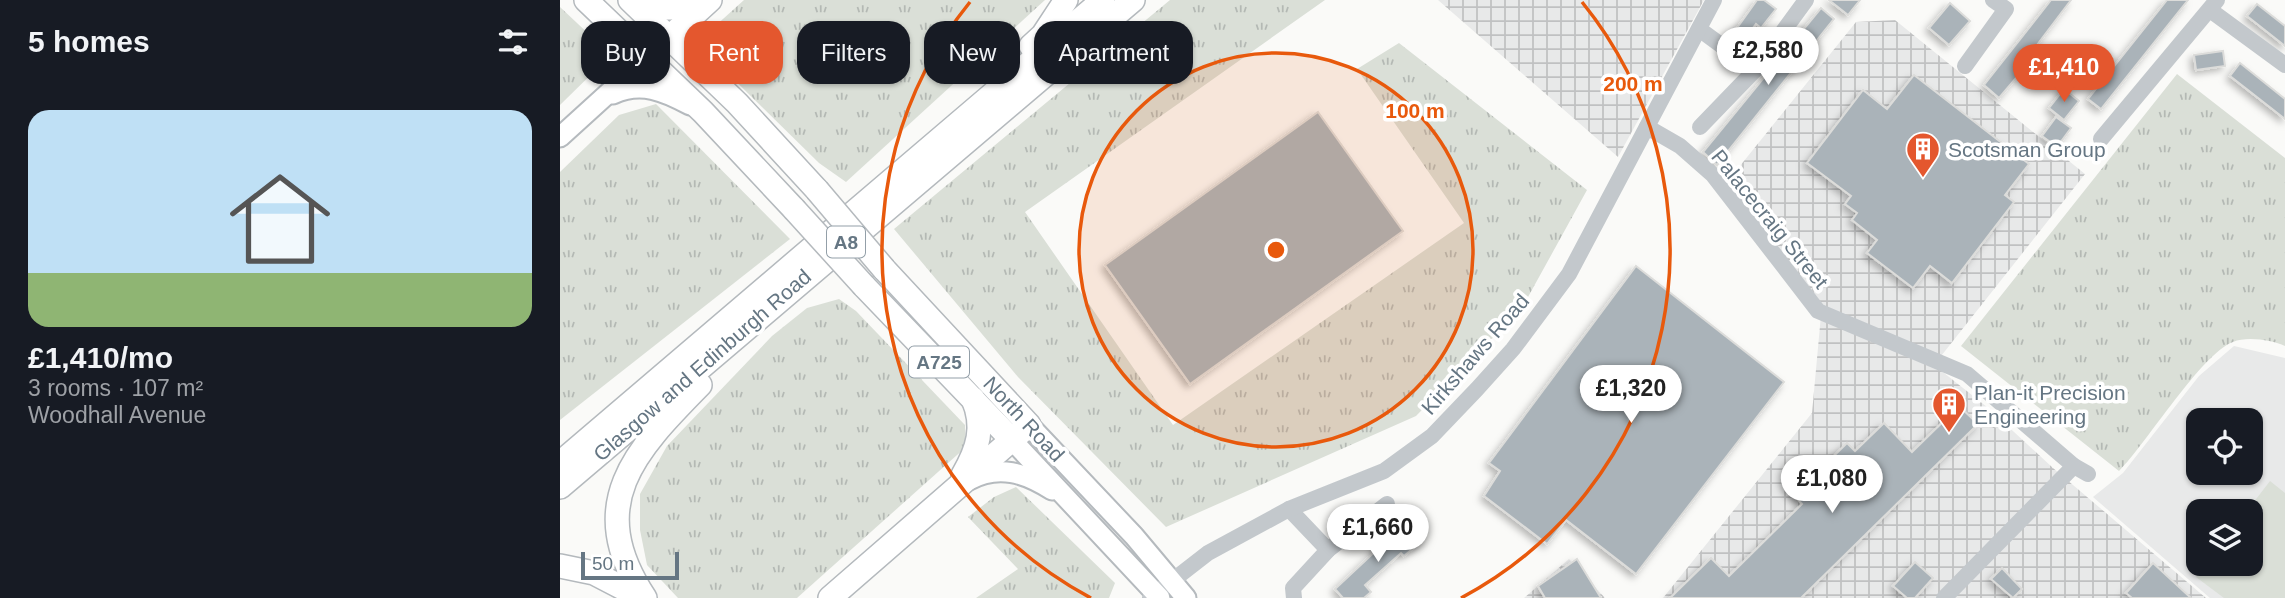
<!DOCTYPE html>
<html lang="en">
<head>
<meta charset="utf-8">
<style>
  :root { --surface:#171b24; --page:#20242c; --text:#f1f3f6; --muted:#9ea1a6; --accent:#e4572e }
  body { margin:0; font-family:Helvetica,sans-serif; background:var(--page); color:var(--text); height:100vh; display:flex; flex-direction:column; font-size:26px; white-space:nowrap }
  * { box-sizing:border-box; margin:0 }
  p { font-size:23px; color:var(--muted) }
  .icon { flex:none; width:38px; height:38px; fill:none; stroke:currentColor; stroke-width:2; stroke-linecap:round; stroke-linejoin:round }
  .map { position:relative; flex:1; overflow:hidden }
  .drawer { display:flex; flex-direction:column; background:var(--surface); width:560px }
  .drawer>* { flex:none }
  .hud { position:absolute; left:21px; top:21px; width:665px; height:63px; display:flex; gap:14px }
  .tools { position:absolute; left:1626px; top:408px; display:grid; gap:14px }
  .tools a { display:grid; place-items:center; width:77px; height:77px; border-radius:14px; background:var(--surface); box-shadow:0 2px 5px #0004; font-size:35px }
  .scale { position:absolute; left:21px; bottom:18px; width:98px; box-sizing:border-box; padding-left:7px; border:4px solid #657683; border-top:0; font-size:19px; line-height:24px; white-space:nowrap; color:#657683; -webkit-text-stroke:5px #fff; paint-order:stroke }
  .price { position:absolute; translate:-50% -60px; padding:0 16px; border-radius:24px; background:#fff; color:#222; font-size:23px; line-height:46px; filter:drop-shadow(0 2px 4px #0008) }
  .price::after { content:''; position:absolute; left:50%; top:42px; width:21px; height:16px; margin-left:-10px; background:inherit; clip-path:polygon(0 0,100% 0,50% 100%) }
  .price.selected { background:var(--accent); color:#fff }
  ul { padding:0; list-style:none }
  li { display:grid; align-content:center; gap:14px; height:371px; padding:0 28px }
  li span { display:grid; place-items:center; height:217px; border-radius:21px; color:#555 }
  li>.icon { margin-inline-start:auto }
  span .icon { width:126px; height:126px; fill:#fffc; stroke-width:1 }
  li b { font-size:30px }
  h2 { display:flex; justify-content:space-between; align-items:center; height:84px; padding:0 28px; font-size:30px }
  .pill { padding:0 24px; border-radius:21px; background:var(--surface); box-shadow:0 2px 5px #0004; font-size:24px; line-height:63px }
  .pill.selected { background:var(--accent); color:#fff }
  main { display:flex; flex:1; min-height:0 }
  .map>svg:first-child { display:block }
  .built { fill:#e8e9e9; fill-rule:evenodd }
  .industrial { fill:url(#industrial-grid) }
  .grass { fill:url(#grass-tufts) }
  .garden { fill:#dadfd7 }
  .building { fill:#aab3b9; stroke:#dcdcda; stroke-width:2; filter:url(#shadow) }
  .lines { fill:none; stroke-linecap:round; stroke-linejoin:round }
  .major-casing { stroke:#b5babe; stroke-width:23 }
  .highway-casing { stroke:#b4b9bd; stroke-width:26 }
  .minor { stroke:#c3c8cc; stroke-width:16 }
  .major { stroke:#fff; stroke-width:19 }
  .highway { stroke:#fff; stroke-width:23 }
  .highway-bridge-casing { stroke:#b4b9bd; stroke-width:26; stroke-linecap:butt }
  .highway-bridge { stroke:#fff; stroke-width:23 }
  .ring { fill:none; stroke:#e8590c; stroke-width:3.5 }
  .labels { text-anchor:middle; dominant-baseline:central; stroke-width:7; stroke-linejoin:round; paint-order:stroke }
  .shield { fill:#fff; stroke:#939fa8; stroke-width:2 }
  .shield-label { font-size:19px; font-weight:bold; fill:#657683 }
  .poi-label { font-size:21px; fill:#657683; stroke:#fff; text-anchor:start }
  .street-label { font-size:21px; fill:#657683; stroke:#fff }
  .centre { fill:#e8590c; stroke:#fff; stroke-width:3.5 }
  .ring-label { font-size:21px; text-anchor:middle; font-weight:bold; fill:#e8590c; stroke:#fff; stroke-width:7; stroke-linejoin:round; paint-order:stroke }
</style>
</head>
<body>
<main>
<section class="drawer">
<h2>5 homes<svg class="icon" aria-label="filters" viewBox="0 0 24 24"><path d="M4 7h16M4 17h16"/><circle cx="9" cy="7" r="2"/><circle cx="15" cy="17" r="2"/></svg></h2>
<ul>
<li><span style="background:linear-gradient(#bfe0f5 75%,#8fb573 0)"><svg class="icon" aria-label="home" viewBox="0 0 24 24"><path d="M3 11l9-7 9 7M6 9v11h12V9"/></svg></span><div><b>£1,410/mo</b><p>3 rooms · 107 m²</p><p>Woodhall Avenue</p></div></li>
</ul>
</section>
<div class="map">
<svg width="1725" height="598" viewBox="0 0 1725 598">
  <defs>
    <pattern id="industrial-grid" width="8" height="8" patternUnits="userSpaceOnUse" patternTransform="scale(1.75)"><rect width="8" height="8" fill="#e8e9e9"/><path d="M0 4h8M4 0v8" fill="none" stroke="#c0c1c2"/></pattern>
    <pattern id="grass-tufts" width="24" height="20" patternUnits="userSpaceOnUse" patternTransform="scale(1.75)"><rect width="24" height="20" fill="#dadfd7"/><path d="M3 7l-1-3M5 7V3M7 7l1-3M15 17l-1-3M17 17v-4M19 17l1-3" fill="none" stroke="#b4b9b4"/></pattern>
    <filter id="shadow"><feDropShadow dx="-3.5" dy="3.5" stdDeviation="3.5" flood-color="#0004"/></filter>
  </defs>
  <rect width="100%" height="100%" fill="#fafaf8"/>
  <path class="built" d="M1674,346L1725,358V598H1650L1533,497L1563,473L1639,376ZM1638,420H1690V472H1638ZM1638,511H1690V564H1638Z"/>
  <g class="industrial">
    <polygon points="878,0 1144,0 1058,157"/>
    <polygon points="1335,20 1525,174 1374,365 1427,407 1493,468 1646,598 1103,598 1252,413 1262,304 1167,182 1296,22"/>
    <polygon points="1009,559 1045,598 964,598"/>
  </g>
  <g class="grass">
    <polygon points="184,0 485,0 286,182 259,163 148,54 153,28"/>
    <polygon points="610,0 765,0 465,212 613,425 904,223 797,69 839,43 1027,190 962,308 856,416 606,527 458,377 334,229"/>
    <polygon points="0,7 51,55 0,105"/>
    <path d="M1617,74L1725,158V346C1712,340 1687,336 1673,342C1641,354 1587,443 1559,471L1401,346Z"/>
    <polygon points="96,104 230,239 0,420 0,172 59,115"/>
    <polygon points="279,299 296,311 405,425 406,447 237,598 118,598 87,565 80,530 80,494 107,446 212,336 247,308"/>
    <polygon points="456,487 555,583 549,598 416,598 458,569 408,517 434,497"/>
  </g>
  <polygon class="garden" points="1710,481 1725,493 1725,598 1664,598 1636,577 1646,564 1690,564 1690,511 1687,511"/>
  <g class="building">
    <polygon points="1197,0 1204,0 1216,9 1201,28 1196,24 1187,36 1177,28"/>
    <polygon points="1269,0 1300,0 1288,15"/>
    <polygon points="1491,0 1511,0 1465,61 1468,64 1439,98 1424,85"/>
    <polygon points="1607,0 1628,0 1541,109 1528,99"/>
    <polygon points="1390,3 1410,21 1389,45 1369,28"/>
    <polygon points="1697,4 1725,26 1725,46 1687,16"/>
    <polygon points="1261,8 1274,19 1157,165 1143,152"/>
    <polygon points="1663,51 1665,66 1636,70 1634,55"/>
    <polygon points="1680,63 1725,99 1725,119 1670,76"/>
    <polygon points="1354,75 1469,164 1445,195 1454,202 1392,283 1370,266 1353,288 1307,253 1317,240 1292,220 1297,213 1285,204 1291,196 1247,163 1303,90 1327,109"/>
    <polygon points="1504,89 1519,101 1504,120 1489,108"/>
    <polygon points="758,112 843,231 630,384 545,265"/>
    <polygon points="1496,117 1511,128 1497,147 1482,136"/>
    <polygon points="1076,266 1224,382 1076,574 1006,520 987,544 924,496 940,471 929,463"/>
    <polygon points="1399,406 1418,424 1241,598 1110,598 1151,558 1169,576 1242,504 1234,495 1287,443 1295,451 1324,423 1352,452"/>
    <polygon points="851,524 864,539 844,556 841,553 805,585 811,592 804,598 783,598 775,589 822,545 824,548"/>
    <polygon points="1017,559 1041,598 985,598 978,586"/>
    <polygon points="1355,562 1373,578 1355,598 1347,598 1333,586"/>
    <polygon points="1593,563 1631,598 1572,598 1566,593"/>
    <polygon points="1442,568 1462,589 1453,598 1431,579"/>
  </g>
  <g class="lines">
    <g class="major-casing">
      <g id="major">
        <path d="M53,94C81,81 104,91 130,105"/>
        <polyline points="0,137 87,58"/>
        <polyline points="469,425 574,536 626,598"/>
        <polyline points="452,440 600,598"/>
        <path d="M409,480C439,464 465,473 492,490"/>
      </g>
    </g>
    <g class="highway-casing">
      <g id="highway">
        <polyline points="26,0 143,112 234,209"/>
        <polyline points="70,0 177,103 257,190"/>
        <polyline points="85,0 109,8 146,3"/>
        <polyline points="100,46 150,0"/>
        <polyline points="471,46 483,35 506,0"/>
        <polyline points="304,286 452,440"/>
        <polyline points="0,463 543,0"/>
        <path d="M403,475C418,449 425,427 413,399"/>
        <polyline points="0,487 573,0"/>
        <polyline points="0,566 34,573 82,598"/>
        <path d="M85,598C23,504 75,451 140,385"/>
        <polyline points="270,598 469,425 324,269"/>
      </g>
    </g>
    <g class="minor">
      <polyline points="1650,10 1725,65"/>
      <polyline points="1139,29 1195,70 1246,0"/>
      <polyline points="1405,66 1446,9 1433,0"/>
      <polyline points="1087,127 1120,146 1153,175 1258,311 1407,374 1514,466 1528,474"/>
      <polyline points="1140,127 1195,70"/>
      <polyline points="1541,139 1657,0"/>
      <polyline points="729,509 768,550 827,504"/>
      <polyline points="590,598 648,553 729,509 824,471 872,436 917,389 953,349 1009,274 1154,0"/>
      <polyline points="734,598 733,588 768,550"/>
      <polyline points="1384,598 1514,466"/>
    </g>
    <use href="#major" class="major"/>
    <use href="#highway" class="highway"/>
    <g class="highway-bridge-casing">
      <g id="highway-bridge">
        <polyline points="257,190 324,269"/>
        <polyline points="234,209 304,286"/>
      </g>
    </g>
    <use href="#highway-bridge" class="highway-bridge"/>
  </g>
  <circle cx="716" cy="250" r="197" fill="#e8590c" fill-opacity=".12"/>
  <g class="ring">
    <circle cx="716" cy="250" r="197"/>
    <path d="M531 598A394 394 0 0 1 410 2M1022 2A394 394 0 0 1 901 598"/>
  </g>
  <defs>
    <g id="building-pin" transform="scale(1.75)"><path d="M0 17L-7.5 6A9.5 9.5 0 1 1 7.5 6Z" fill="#e4572e" stroke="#fff"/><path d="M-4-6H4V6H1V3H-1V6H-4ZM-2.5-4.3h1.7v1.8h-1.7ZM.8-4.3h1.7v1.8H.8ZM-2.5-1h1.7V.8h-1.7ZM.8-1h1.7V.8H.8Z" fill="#fff"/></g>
  </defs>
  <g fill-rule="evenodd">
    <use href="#building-pin" x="1363" y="149"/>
    <use href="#building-pin" x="1389" y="404"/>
  </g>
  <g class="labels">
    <g class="shield">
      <rect x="267" y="226.5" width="38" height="31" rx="5"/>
      <rect x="349" y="346.5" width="60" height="31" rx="5"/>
    </g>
    <g class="shield-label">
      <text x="286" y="242">A8</text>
      <text x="379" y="362">A725</text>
    </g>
    <g class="poi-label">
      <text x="1388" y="149">Scotsman Group</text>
      <text x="1414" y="392">Plan-it Precision<tspan x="1414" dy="24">Engineering</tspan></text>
    </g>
    <g class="street-label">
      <text transform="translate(1210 219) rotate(51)">Palacecraig Street</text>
      <text transform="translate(915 354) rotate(-49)">Kirkshaws Road</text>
      <text transform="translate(142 365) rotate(-41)">Glasgow and Edinburgh Road</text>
      <text transform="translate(464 419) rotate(47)">North Road</text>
    </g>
  </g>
  <circle cx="716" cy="250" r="10" class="centre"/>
  <g class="ring-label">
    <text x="1073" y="91">200 m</text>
    <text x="855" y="118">100 m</text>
  </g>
</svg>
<div class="tools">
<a><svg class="icon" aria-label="locate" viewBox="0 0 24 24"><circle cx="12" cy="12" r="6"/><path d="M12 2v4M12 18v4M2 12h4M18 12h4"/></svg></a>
<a><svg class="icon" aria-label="layers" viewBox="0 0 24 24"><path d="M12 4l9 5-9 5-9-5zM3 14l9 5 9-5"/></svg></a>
</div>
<div class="scale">50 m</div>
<b class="price" style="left:1208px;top:87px">£2,580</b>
<b class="price selected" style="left:1504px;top:104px">£1,410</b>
<b class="price" style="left:1071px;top:425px">£1,320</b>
<b class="price" style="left:1272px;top:515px">£1,080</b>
<b class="price" style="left:818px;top:564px">£1,660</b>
<div class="hud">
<a class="pill">Buy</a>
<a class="pill selected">Rent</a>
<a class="pill">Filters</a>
<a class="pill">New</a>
<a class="pill">Apartment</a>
</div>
</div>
</main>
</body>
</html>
